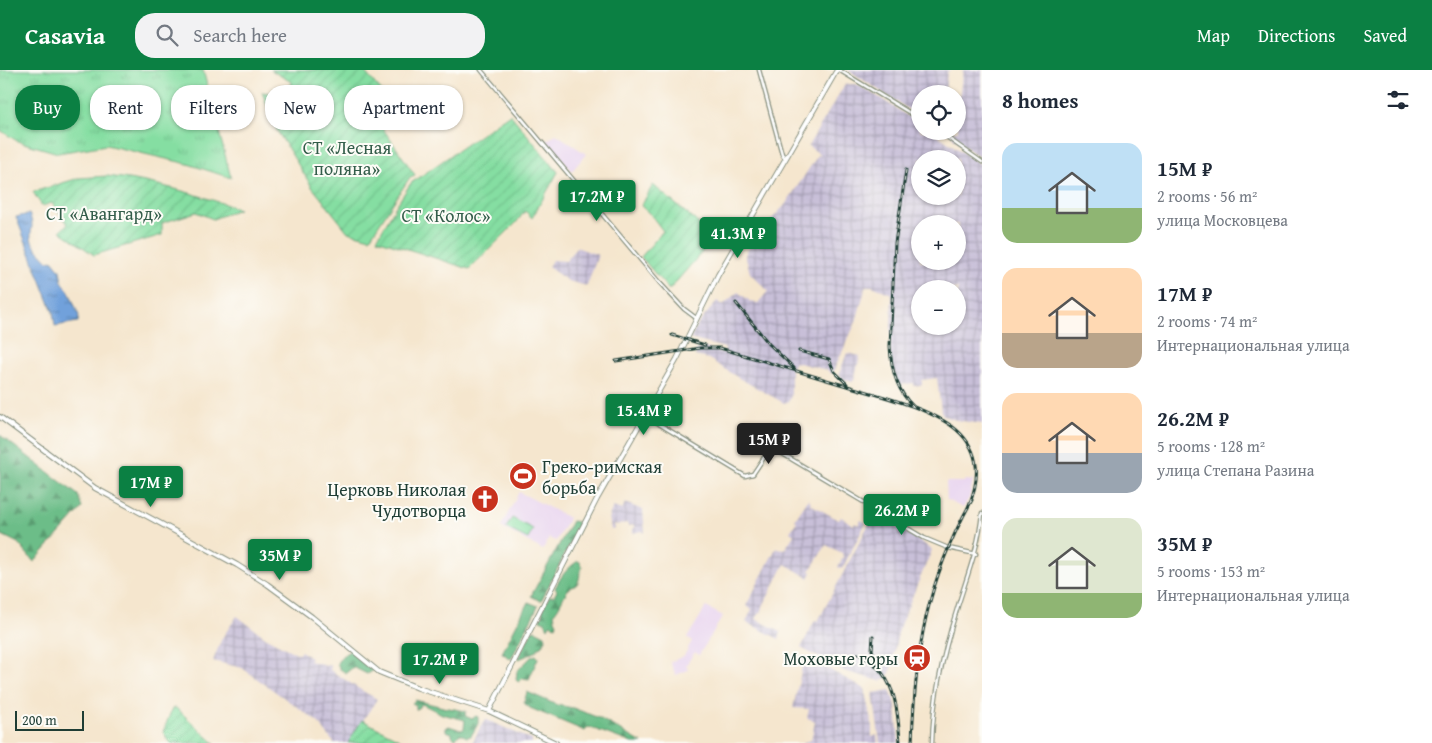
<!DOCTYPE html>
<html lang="en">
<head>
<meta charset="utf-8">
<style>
  :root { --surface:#fff; --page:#f2f2f3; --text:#1f2937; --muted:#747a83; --accent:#0b8043 }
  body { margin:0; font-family:"Gentium Book Plus",serif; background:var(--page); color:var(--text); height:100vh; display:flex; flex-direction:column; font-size:19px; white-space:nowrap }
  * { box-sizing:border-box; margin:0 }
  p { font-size:16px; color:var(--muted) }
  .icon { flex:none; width:28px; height:28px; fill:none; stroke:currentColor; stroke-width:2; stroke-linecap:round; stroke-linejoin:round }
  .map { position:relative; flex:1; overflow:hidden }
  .sheet { display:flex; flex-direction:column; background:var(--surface); width:450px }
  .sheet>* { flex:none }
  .top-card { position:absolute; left:15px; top:15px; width:475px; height:45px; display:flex; gap:10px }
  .tools { position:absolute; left:911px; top:15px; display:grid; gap:10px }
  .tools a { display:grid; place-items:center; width:55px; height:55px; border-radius:50%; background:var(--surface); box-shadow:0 1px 4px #0004; font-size:25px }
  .scale { position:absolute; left:15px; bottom:12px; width:69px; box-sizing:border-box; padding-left:5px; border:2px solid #1f3d34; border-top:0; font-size:14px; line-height:18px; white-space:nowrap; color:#1f3d34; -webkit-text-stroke:4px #fdfcf7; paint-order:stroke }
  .price { position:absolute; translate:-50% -42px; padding:0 11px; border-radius:5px; background:var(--accent); color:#fff; font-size:16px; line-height:32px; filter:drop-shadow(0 1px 2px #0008) }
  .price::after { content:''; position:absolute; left:50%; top:30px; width:15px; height:11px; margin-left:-8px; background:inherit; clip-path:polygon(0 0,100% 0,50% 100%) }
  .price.selected { background:#222; color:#fff }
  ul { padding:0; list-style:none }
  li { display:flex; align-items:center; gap:15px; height:125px; padding:0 20px }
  li span { display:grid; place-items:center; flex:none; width:140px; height:100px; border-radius:15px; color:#555 }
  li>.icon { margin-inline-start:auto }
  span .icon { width:60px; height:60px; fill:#fffc; stroke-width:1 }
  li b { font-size:21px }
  h2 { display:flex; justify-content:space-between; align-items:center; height:60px; padding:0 20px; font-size:21px }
  .chip { padding:0 18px; border-radius:20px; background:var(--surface); box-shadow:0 1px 4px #0004; font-size:18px; line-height:45px }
  .chip.selected { background:var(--accent); color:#fff }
  header { display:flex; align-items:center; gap:30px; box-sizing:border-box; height:70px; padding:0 25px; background:var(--accent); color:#fff }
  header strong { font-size:24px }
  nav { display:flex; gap:28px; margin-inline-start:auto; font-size:18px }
  .search { width:350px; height:45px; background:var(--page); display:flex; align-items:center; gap:12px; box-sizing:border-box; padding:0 18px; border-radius:20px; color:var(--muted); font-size:19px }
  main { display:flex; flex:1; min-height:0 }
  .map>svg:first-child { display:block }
  .built { fill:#e7d2ef }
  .industrial { fill:url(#industrial-grid); fill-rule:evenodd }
  .grass { fill:url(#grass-tufts); stroke:#528e6b }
  .forest { fill:url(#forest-firs); stroke:#467d5e }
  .garden { fill:url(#garden-furrows); stroke:#528e6b }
  .pitch { fill:#85dea2; stroke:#528e6b }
  .water { fill:url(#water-ripples); stroke:#486f88 }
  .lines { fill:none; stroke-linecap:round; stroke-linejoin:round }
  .minor-casing { stroke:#8a9281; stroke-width:5 }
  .major-casing { stroke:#8a9281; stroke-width:6 }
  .minor { stroke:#fff; stroke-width:2.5 }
  .major { stroke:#fff; stroke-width:4 }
  .rail-casing { stroke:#1f3d34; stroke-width:3 }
  .rail { stroke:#fdfcf7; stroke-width:1; stroke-dasharray:4; stroke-linecap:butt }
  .labels { text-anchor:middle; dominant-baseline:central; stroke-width:4; stroke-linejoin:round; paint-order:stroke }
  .park-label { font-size:18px; fill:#335d4a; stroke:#fdfcf7 }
  .poi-label { font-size:18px; fill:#1f3d34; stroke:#fdfcf7; text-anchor:end }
</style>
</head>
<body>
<header>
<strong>Casavia</strong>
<div class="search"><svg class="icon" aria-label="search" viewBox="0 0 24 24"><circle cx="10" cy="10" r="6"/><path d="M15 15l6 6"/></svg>Search here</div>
<nav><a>Map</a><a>Directions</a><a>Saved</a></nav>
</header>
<main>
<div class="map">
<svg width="982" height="673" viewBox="0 0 982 673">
  <defs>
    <pattern id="industrial-grid" width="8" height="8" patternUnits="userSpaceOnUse" patternTransform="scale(1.25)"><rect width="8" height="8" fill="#c8bfd8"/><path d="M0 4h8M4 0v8" fill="none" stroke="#a29cb0"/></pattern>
    <pattern id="grass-tufts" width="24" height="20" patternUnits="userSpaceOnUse" patternTransform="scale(1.25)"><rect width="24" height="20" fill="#85dea2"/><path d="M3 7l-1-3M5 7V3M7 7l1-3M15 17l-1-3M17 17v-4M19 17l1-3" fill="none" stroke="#72bf8c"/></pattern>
    <pattern id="forest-firs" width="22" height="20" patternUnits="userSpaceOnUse" patternTransform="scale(1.25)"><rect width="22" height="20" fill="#6cbd88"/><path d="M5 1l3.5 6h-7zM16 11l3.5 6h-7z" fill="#589b70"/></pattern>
    <pattern id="garden-furrows" width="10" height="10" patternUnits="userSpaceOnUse" patternTransform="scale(1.25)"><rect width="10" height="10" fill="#85dea2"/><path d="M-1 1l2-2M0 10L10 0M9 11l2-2" fill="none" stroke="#72bf8c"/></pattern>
    <pattern id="water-ripples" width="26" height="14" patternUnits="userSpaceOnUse" patternTransform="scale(1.25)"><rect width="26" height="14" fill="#71a1db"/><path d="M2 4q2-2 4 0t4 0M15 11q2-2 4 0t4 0" fill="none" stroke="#5c84b2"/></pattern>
  </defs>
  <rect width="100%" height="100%" fill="#fdfcf7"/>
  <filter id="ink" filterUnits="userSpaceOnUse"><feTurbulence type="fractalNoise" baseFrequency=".02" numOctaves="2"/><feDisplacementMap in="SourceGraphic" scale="10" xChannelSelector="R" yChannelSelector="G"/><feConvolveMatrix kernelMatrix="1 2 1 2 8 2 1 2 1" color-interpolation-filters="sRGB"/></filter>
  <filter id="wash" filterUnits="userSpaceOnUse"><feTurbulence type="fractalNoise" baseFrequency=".0096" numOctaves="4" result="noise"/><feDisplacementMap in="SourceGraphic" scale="20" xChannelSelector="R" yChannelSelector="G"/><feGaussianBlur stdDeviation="1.12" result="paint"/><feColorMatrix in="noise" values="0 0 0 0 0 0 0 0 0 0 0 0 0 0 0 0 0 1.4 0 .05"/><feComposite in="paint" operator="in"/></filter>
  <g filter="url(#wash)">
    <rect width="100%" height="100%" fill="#f5e6ce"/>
    <g class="built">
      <polygon points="556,64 586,84 572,101 546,71"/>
      <polygon points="965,410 973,411 969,428 963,438 947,430 946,412 964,412"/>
      <polygon points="519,422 569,448 556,471 549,468 543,480 501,457"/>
      <polygon points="706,537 723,546 699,585 695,582 686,595 688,600 676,605 670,592 684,586 692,571 687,568"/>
    </g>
    <g class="industrial">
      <polygon points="848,0 950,0 947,2 945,24 920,24 920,47"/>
      <polygon points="963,0 982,0 982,89 953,68 952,65 953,61 958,61 958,35"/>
      <path d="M845,14H856L877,26L920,54V61H931L982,95V354L956,350L944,346L941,341L937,308L922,310V314L920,315L913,316V313L898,315L890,289L892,224L872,216H866L856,252L832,304L827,300L795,292L791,298V325L789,331L784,333L737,307L709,289L695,286L696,280L705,278L724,283L725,278L690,269L699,253L717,231L723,235L738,222L751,232L758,233L768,221L750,203L745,185L764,151L768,153L785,135L818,85L820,86V84L808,76ZM920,89H958V126H920ZM920,154H958V191H920ZM920,219H958V256H920Z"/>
      <polygon points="576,177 598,185 587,216 568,211 548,197 552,190 566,191"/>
      <polygon points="847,283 860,286 854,310 852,312 841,308 841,306 839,304"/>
      <polygon points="808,429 811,432 810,434 839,450 841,447 854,455 855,453 858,455 861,450 866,453 842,499 838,497 843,487 842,483 826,475 810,501 812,502 809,508 785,494 761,540 762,543 760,542 756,549 781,562 779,569 746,552 752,539 746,536 776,478 785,479 794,465 790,462 797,451 795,450"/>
      <polygon points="625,433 643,440 645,463 642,461 633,463 632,458 634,458 634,455 628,456 627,453 614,455 615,459 611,460 609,446 613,437 622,440"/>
      <polygon points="876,445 914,466 932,480 899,558 890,603 886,608 880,611 844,601 801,578 815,550 818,551 872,448 874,448"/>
      <polygon points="237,546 268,569 291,581 299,584 301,581 311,588 309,591 331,596 330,600 361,620 377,629 348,673 334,673 318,652 242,598 213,591 222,568"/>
      <polygon points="806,587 865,619 872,656 872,667 877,665 878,673 801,673 811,670 815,651 807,648 809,639 793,638 804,588"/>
      <polygon points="890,620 896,636 899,673 880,673 873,623"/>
      <polygon points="485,649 532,670 532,673 472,673"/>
    </g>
    <polygon class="grass" points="0,0 203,0 231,108 188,94 106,75 58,83 17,71 0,60"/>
    <g class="forest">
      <polygon points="0,365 78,425 82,438 34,492 18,473 0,464"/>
      <polygon points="572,451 578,452 577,460 541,531 531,526"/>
      <path d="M578,491L580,492L582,498C579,503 580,510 577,514C574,517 570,517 567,521C562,529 560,536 554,543L555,549L557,553L556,556L550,554L548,558L545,552L540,550V548L543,545L542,541L549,526H554L557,521L555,518C562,505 566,499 578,491Z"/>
      <polygon points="528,532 538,536 511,589 502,583"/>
      <polygon points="535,560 545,565 546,569 543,574 533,583 519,589 518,588 532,561"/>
      <polygon points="351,580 373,600 367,604 353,597 346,603 340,599 337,593 342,586"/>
      <polygon points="536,585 538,588 529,609 523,608 518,612 516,610 517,601 531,587"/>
      <polygon points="527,622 557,635 573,638 599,648 642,673 632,673 589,657 585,661 530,638 524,633"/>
      <polygon points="415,630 443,637 466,641 465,646 472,649 476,646 478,647 478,654 471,666 467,667 460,664 455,669 452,666 452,663 446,661 446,658 449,656 461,660 464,659 465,650 442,644 422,634 416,640 416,635 412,633"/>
    </g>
    <g class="garden">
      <polygon points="271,0 363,0 383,23 372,43 415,105 410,107 370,168 348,162 312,117 276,59 262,22 278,24 293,13"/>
      <polygon points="510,44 558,102 532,148 525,141 515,154 469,199 377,169 396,136 411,113"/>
      <path d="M107,106C152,111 197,124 239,139L213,149L196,142L162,153V165L94,185L60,161L68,154L52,133L42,136L33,122L79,108Z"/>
      <polygon points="653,115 710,163 705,170 710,173 669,220 641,187 663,161 651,145 641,136"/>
      <polygon points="176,638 212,671 215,673 170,673 163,662 172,639"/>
      <polygon points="362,650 407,673 348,673"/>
    </g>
    <polygon class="pitch" points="512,448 533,459 528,469 506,458"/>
    <path class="water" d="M29,144C35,157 30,157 31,168C32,176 43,185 48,191L52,190L60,200L62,212L69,221L79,246L78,252L55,256L53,242L16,147Z"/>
  </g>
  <g filter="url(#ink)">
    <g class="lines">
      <g class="minor-casing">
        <g id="minor">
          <polyline points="481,0 659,212 684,239 696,248"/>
          <polyline points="759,0 782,84 785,88"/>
          <polyline points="839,0 920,49"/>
          <polyline points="938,61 982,92"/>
          <polyline points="645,345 659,354 745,406 753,404 771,377 924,468 948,478 976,484"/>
          <path d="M932,673C933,627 943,583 957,539C967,506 979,477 982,443"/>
        </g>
      </g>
      <g class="major-casing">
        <g id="major">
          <polyline points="0,347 95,418 237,495 267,514 312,547 379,602 418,618 489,641 556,673"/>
          <polyline points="489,641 597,429 677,289 718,205 837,0"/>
        </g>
      </g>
      <use href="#minor" class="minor"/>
      <use href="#major" class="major"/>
      <g class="rail-casing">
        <g id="rail">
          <path d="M906,100L895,173L890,276C891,298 896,320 913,336"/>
          <polyline points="736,233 769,274 794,298"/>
          <polyline points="672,265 705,275"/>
          <polyline points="799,281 829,289 834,301 847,314"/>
          <path d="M616,291L700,278H720C760,290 800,302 840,314C874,324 937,339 961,364C981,385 979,411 969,435"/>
          <polyline points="873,566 872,580 878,595"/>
          <path d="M858,584C895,601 898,637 900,673"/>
          <path d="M912,673C915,581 926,512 972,430"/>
        </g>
      </g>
      <use href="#rail" class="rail"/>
    </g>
  </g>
  <defs>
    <g id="stadium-disc" transform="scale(1.4375)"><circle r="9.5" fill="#c8321e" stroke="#fdfcf7"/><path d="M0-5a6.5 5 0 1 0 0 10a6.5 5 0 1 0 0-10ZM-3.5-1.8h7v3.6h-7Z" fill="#fff"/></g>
    <g id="church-disc" transform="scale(1.4375)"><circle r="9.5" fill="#c8321e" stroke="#fdfcf7"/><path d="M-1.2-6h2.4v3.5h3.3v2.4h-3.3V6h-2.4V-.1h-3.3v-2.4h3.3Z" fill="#fff"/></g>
    <g id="station-disc" transform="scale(1.4375)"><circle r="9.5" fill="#c8321e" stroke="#fdfcf7"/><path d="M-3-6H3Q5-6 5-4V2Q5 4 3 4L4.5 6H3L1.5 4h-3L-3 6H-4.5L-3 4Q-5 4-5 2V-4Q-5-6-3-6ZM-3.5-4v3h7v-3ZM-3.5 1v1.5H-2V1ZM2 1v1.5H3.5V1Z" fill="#fff"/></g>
  </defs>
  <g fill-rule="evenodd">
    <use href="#stadium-disc" x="523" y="406"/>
    <use href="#church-disc" x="485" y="429"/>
    <use href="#station-disc" x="917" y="588"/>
  </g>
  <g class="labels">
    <g class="park-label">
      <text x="347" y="77">СТ «Лесная<tspan x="347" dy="21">поляна»</tspan></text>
      <text x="104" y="143">СТ «Авангард»</text>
      <text x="446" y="145">СТ «Колос»</text>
    </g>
    <g class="poi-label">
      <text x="542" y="396" text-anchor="start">Греко-римская<tspan x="542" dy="21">борьба</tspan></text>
      <text x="466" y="419">Церковь Николая<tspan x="466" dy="21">Чудотворца</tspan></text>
      <text x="898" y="588">Моховые горы</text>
    </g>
  </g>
</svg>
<div class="tools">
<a><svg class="icon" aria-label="locate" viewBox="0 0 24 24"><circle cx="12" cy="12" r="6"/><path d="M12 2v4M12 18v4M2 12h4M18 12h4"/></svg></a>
<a><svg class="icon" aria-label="layers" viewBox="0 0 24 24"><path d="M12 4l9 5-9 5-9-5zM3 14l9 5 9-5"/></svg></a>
<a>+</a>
<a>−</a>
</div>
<div class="scale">200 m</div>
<b class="price" style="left:597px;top:152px">17.2M ₽</b>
<b class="price" style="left:738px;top:189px">41.3M ₽</b>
<b class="price" style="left:644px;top:366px">15.4M ₽</b>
<b class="price selected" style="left:769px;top:395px">15M ₽</b>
<b class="price" style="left:151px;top:438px">17M ₽</b>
<b class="price" style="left:902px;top:466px">26.2M ₽</b>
<b class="price" style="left:280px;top:511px">35M ₽</b>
<b class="price" style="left:440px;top:615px">17.2M ₽</b>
<div class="top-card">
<a class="chip selected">Buy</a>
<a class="chip">Rent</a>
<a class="chip">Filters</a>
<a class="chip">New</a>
<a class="chip">Apartment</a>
</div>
</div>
<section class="sheet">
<h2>8 homes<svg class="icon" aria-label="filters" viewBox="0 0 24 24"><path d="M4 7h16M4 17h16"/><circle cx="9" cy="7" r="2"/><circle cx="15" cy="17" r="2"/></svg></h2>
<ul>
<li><span style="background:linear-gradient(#bfe0f5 65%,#8fb573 0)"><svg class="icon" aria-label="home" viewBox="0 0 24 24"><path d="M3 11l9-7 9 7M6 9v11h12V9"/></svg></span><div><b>15M ₽</b><p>2 rooms · 56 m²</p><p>улица Московцева</p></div></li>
<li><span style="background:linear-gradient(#ffd9b3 65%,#b9a48a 0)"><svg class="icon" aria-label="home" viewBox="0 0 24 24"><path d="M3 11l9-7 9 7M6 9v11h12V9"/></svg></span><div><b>17M ₽</b><p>2 rooms · 74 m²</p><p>Интернациональная улица</p></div></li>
<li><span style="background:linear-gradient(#ffd9b3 60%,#9aa5b1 0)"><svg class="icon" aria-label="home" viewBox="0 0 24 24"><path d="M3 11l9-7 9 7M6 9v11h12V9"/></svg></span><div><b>26.2M ₽</b><p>5 rooms · 128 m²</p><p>улица Степана Разина</p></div></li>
<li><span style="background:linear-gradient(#dfe7d0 75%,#8fb573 0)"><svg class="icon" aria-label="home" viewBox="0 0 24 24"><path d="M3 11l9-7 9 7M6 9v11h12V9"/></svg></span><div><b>35M ₽</b><p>5 rooms · 153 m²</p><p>Интернациональная улица</p></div></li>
</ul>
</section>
</main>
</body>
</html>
